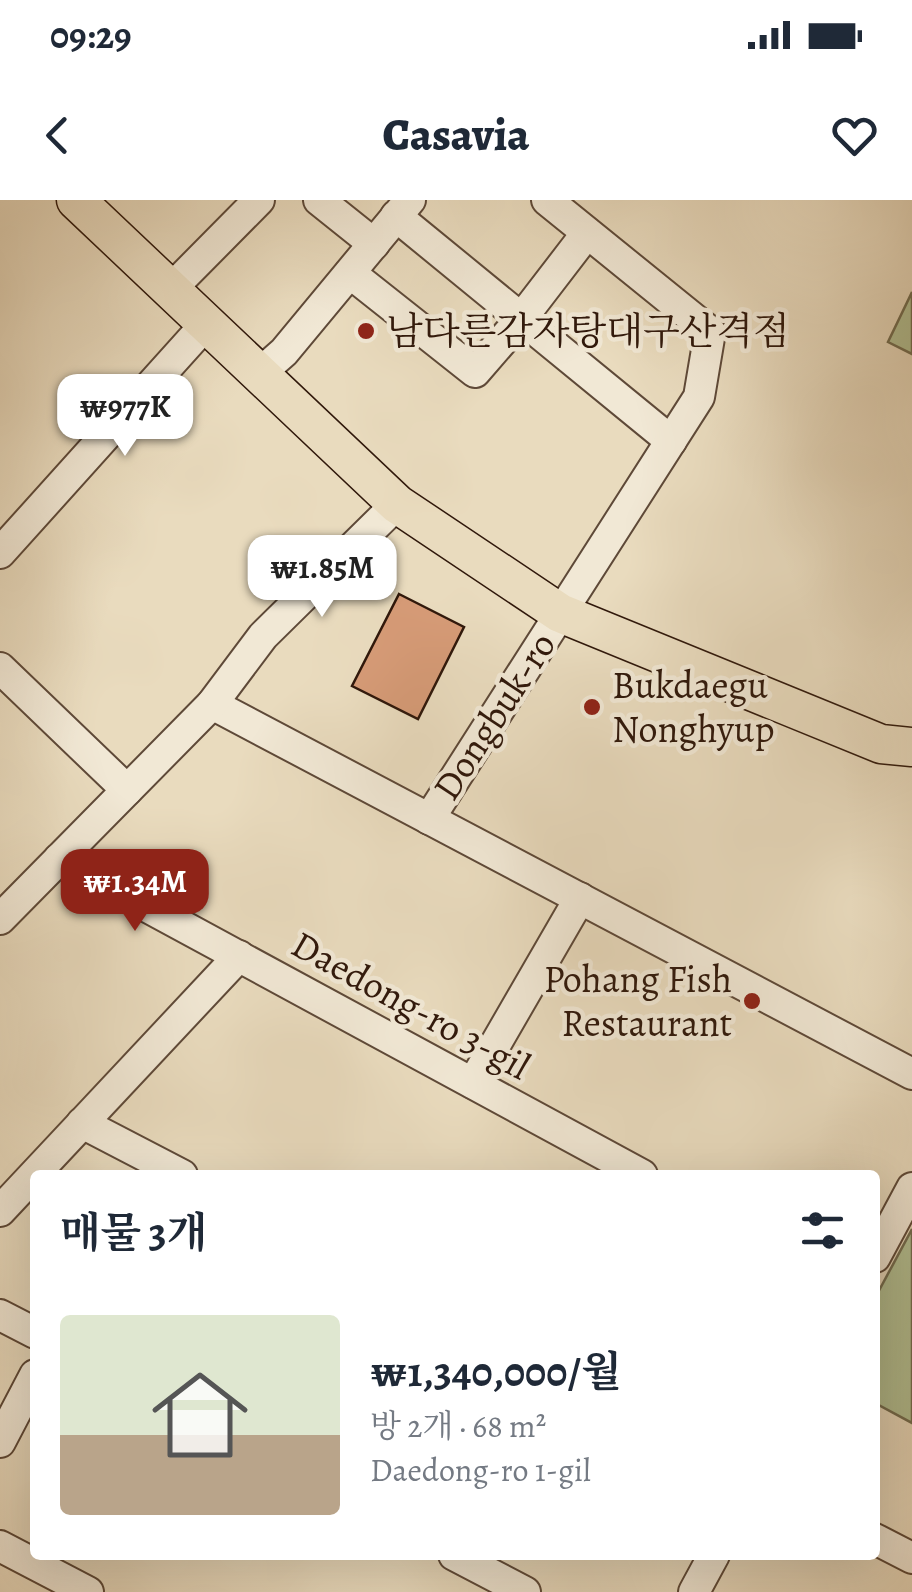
<!DOCTYPE html>
<html lang="ko">
<head>
<meta charset="utf-8">
<style>
  :root { --surface:#fff; --page:#f6f6f7; --text:#1f2937; --muted:#747a83; --accent:#8f2418 }
  body { margin:0; font-family:Alegreya,"Noto Serif KR",serif; background:var(--page); color:var(--text); height:100vh; display:flex; flex-direction:column; font-size:38px; white-space:nowrap }
  * { box-sizing:border-box; margin:0 }
  p { font-size:32px; color:var(--muted) }
  .icon { flex:none; width:55px; height:55px; fill:none; stroke:currentColor; stroke-width:2; stroke-linecap:round; stroke-linejoin:round }
  .map { position:relative; flex:1; overflow:hidden }
  .panel { position:absolute; left:30px; top:970px; width:850px; height:390px; display:flex; flex-direction:column; background:var(--surface); border-radius:10px; box-shadow:0 10px 40px #0002 }
  .panel>* { flex:none }
  .price { position:absolute; translate:-50% -85px; padding:0 22px; border-radius:20px; background:#fff; color:#222; font-size:32px; line-height:65px; filter:drop-shadow(0 2px 5px #0008) }
  .price::after { content:''; position:absolute; left:50%; top:60px; width:30px; height:22px; margin-left:-15px; background:inherit; clip-path:polygon(0 0,100% 0,50% 100%) }
  .price.selected { background:var(--accent); color:#fff }
  ul { padding:0; list-style:none }
  li { display:flex; align-items:center; gap:30px; height:250px; padding:0 30px }
  li span { display:grid; place-items:center; flex:none; width:280px; height:200px; border-radius:10px; color:#555 }
  li>.icon { margin-inline-start:auto }
  span .icon { width:120px; height:120px; fill:#fffc; stroke-width:1 }
  li b { font-size:42px }
  h2 { display:flex; justify-content:space-between; align-items:center; height:120px; padding:0 30px; font-size:42px }
  .status { display:flex; justify-content:space-between; align-items:center; height:70px; padding:0 50px; background:var(--surface); direction:ltr }
  .status svg { height:28px; fill:currentColor }
  header { display:flex; justify-content:space-between; align-items:center; height:130px; padding:0 30px; background:var(--surface); font-size:45px; font-weight:800 }
  .map>svg:first-child { display:block }
  .green { fill:#b2c195; stroke:#716c50; stroke-width:2.5 }
  .building { fill:#d69b77; stroke:#30180b; stroke-width:2.5 }
  .lines { fill:none; stroke-linecap:round; stroke-linejoin:round }
  .minor-casing { stroke:#5e4938; stroke-width:34 }
  .major-casing { stroke:#30180b; stroke-width:41 }
  .minor { stroke:#f1e8d5; stroke-width:30 }
  .major { stroke:#e9dbbe; stroke-width:38 }
  .poi-dot { fill:#8f2418; stroke:#f1e8d5; stroke-width:4 }
  .labels { text-anchor:middle; dominant-baseline:central; stroke-width:9; stroke-linejoin:round; paint-order:stroke }
  .poi-label { font-size:38px; fill:#30180b; stroke:#f1e8d5; text-anchor:start }
  .street-label { font-size:38px; fill:#30180b; stroke:#f1e8d5 }
</style>
</head>
<body>
<div class="status"><b>09:29</b><svg viewBox="0 0 49 12"><path d="M0 12V9h3v3zM5 12V6h3v6zM10 12V3h3v9zM15 12V0h3v12zM26 1h20v11H26zM47 4h2v5h-2z"/></svg></div>
<header><svg class="icon" aria-label="back" viewBox="0 0 24 24"><path d="M15 5l-7 7 7 7"/></svg>Casavia<svg class="icon" aria-label="heart" viewBox="0 0 24 24"><path d="M12 20l-8-8c-3-5 5-10 8-4 3-6 11-1 8 4z"/></svg></header>
<div class="map">
<svg width="912" height="1392" viewBox="0 0 912 1392">
  <rect width="100%" height="100%" fill="#e9dbbe"/>
  <filter id="stains"><feTurbulence type="fractalNoise" baseFrequency=".002" numOctaves="4"/><feColorMatrix values="0 0 0 0 .2 0 0 0 0 .09 0 0 0 0 .02 0 0 0 .5 -.17"/></filter>
  <radialGradient id="worn" r=".72"><stop offset=".6" stop-color="#630" stop-opacity="0"/><stop offset="1" stop-color="#630" stop-opacity=".3"/></radialGradient>
  <g class="green">
    <polygon points="912,92 912,154 888,142"/>
    <polygon points="912,1029 912,1223 875,1203 875,1098"/>
  </g>
  <polygon class="building" points="399,394 464,427 418,519 352,486"/>
  <g class="lines">
    <g class="minor-casing">
      <g id="minor">
        <polyline points="319,0 374,44"/>
        <polyline points="396,16 671,241"/>
        <polyline points="350,73 475,172 521,119 587,33"/>
        <polyline points="171,89 259,0"/>
        <polyline points="259,174 284,152 410,0"/>
        <polyline points="0,353 206,124"/>
        <polyline points="0,468 127,590"/>
        <polyline points="212,504 912,874"/>
        <polyline points="429,619 699,197 710,132 547,0"/>
        <polyline points="59,659 642,975"/>
        <polyline points="0,719 212,504 263,436 397,304"/>
        <polyline points="473,883 580,698"/>
        <polyline points="82,923 182,975"/>
        <polyline points="0,1011 239,756"/>
        <polyline points="875,1057 912,988"/>
        <polyline points="0,1115 35,1133"/>
        <polyline points="0,1242 35,1175"/>
        <polyline points="875,1339 912,1358"/>
        <polyline points="0,1346 88,1392"/>
        <polyline points="454,1355 525,1392"/>
        <polyline points="694,1392 714,1355"/>
      </g>
    </g>
    <g class="major-casing">
      <polyline id="major" points="76,0 397,304 560,413 881,544 912,547"/>
    </g>
    <use href="#minor" class="minor"/>
    <use href="#major" class="major"/>
  </g>
  <g class="poi-dot">
    <circle cx="366" cy="131" r="10"/>
    <circle cx="592" cy="507" r="10"/>
    <circle cx="752" cy="801" r="10"/>
  </g>
  <g class="labels">
    <g class="poi-label">
      <text x="386" y="131">남다른감자탕대구산격점</text>
      <text x="612" y="485">Bukdaegu<tspan x="612" dy="44">Nonghyup</tspan></text>
      <text x="732" y="779" text-anchor="end">Pohang Fish<tspan x="732" dy="44">Restaurant</tspan></text>
    </g>
    <g class="street-label">
      <text transform="translate(494 516) rotate(-57)">Dongbuk-ro</text>
      <text transform="translate(411 805) rotate(29)">Daedong-ro 3-gil</text>
    </g>
  </g>
  <rect width="100%" height="100%" filter="url(#stains)"/>
  <rect width="100%" height="100%" fill="url(#worn)"/>
</svg>
<b class="price" style="left:125px;top:259px">₩977K</b>
<b class="price" style="left:322px;top:420px">₩1.85M</b>
<b class="price selected" style="left:135px;top:734px">₩1.34M</b>
<section class="panel">
<h2>매물 3개<svg class="icon" aria-label="filters" viewBox="0 0 24 24"><path d="M4 7h16M4 17h16"/><circle cx="9" cy="7" r="2"/><circle cx="15" cy="17" r="2"/></svg></h2>
<ul>
<li><span style="background:linear-gradient(#dfe7d0 60%,#b9a48a 0)"><svg class="icon" aria-label="home" viewBox="0 0 24 24"><path d="M3 11l9-7 9 7M6 9v11h12V9"/></svg></span><div><b>₩1,340,000/월</b><p>방 2개 · 68 m²</p><p>Daedong-ro 1-gil</p></div></li>
</ul>
</section>
</div>
</body>
</html>
